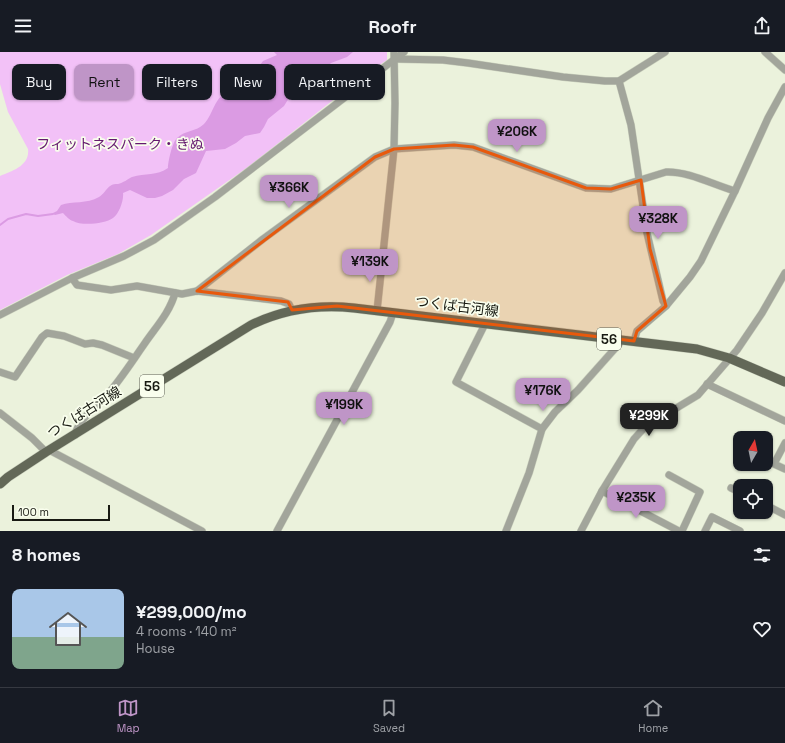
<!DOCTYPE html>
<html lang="en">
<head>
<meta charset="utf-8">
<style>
  :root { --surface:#171b24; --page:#242831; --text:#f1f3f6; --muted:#9ea1a6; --line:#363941; --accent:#bf95c7 }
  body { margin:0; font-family:"Space Grotesk","Noto Sans JP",sans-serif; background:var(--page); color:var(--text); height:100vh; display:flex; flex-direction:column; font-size:15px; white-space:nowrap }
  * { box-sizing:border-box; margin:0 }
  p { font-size:13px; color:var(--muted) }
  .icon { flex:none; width:22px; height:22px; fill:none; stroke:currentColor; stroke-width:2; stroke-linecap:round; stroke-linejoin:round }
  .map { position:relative; height:479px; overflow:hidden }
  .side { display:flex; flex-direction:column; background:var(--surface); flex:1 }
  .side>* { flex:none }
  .top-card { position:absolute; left:12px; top:12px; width:400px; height:36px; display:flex; gap:8px }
  .needle { width:26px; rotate:9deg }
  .controls { position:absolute; left:733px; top:379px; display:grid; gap:8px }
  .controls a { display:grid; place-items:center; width:40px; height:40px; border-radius:8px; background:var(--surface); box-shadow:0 1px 3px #0004; font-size:20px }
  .scale { position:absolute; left:12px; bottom:10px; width:98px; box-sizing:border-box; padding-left:4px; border:2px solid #181a12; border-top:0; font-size:11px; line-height:14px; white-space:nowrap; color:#181a12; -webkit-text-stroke:3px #f9feed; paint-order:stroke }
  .price { position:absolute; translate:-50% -34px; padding:0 9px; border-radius:8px; background:var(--accent); color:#111; font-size:13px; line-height:26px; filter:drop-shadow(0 1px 2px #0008) }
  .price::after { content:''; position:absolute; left:50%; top:24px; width:12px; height:9px; margin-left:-6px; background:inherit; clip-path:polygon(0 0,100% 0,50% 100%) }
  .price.active { background:#222; color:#fff }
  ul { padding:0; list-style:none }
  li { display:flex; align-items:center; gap:12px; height:100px; padding:0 12px }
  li+li { border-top:1px solid var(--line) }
  li span { display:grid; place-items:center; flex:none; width:112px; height:80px; border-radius:8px; color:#555 }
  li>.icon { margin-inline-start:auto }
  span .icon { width:48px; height:48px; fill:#fffc; stroke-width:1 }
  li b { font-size:17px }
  h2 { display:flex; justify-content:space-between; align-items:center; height:48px; padding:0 12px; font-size:17px }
  .pill { padding:0 14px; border-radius:8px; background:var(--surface); box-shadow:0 1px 3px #0004; font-size:14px; line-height:36px }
  .pill.active { background:var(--accent); color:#111 }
  header { display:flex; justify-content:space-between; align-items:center; height:52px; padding:0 12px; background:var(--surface); font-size:18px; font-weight:700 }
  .tab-bar { display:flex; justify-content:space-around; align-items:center; height:56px; border-top:1px solid var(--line); background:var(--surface); font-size:11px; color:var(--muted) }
  .tab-bar a { display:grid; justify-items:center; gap:2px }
  .tab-bar .active { color:var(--accent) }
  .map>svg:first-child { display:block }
  .green { fill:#f2c1f7 }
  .water { fill:#db9be3 }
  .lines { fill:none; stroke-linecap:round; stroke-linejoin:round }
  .stream { stroke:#db9be3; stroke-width:2 }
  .minor-casing { stroke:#c9cfbc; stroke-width:8 }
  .major-casing { stroke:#c9cfbc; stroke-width:10 }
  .minor { stroke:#a2a59b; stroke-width:7 }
  .major { stroke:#636858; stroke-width:9 }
  .marked { fill:#e8590c; fill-opacity:0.2; stroke:#e8590c; stroke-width:3; stroke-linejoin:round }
  .labels { text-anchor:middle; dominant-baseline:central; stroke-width:3.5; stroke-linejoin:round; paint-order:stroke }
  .shield { fill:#f9feed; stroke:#5c5e54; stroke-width:1 }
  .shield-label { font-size:13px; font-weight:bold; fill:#181a12 }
  .park-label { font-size:14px; fill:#65196f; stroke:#f9feed }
  .street-label { font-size:14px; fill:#181a12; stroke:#f9feed }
</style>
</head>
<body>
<header><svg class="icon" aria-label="menu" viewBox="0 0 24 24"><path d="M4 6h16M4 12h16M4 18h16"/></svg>Roofr<svg class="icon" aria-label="share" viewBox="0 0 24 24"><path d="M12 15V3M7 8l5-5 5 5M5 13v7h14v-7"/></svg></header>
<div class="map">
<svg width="785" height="479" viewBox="0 0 785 479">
  <rect width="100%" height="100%" fill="#ebf2dc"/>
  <path class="green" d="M0,0H387V8L370,19L248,115L151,183L118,202L67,223L0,258V124C12,119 30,114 28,97L8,60L0,32Z"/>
  <path class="water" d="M274,0H353L347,5L331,11L316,24L297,33L284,54L268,67L264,75L260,81L245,84L236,91L225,97L206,99L196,121L184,127L173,138L162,144L155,146H147L130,138L123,141C124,148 119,162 113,166C105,172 81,174 73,169C69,168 66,164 63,161L55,163L53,162V161L57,159L61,153C72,149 87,152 99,145C103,143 106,137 110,134C113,132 115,132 118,132C123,131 128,127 132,125C145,121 157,124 168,116C168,110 172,91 177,86C185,78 196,80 204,72C214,62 215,39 234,39L235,36L250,27L263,9L277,3Z"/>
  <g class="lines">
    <polyline class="stream" points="0,173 8,167 26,162 38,164 53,162"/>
    <g class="minor-casing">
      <g id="minor">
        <polyline points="765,0 785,18"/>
        <polyline points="395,7 443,8 468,11 563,25 605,29 619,29 665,0"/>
        <polyline points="619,29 631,73 647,181 663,249 666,254"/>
        <polyline points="72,226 77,233 111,238 137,234 182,242 197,239 281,249 289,252 292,258"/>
        <path d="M197,239L263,187L375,105L394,97L454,93L473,95L586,136L611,137L666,120C688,119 714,133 735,139"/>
        <polyline points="377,259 394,97 395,51 394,0"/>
        <polyline points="0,263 72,226 124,204 154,188 215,145 404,0"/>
        <polyline points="485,272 456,330 542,377"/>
        <polyline points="634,289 637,279 666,254 690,225 701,209 735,139 768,66 785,35"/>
        <polyline points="0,320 15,325 42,285 47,281 64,284 85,292 93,291 102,293 134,306"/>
        <polyline points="707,332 785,369"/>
        <polyline points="0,361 32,386 46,400"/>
        <path d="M75,383C79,366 96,356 107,343C121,327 133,308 145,291C156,275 170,260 175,241"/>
        <polyline points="785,391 774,412 785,417"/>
        <polyline points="49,398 202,479"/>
        <polyline points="669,423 700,440 682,479"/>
        <polyline points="731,436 740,440"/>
        <polyline points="602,439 679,479"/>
        <polyline points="766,453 785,463"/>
        <polyline points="277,479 390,270 393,261"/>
        <polyline points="506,479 529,421 542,377 555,360 578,338 619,292 621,288"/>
        <polyline points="581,479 602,439 634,387 645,375 698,343 737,298 762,261 785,221"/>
        <polyline points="705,479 712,465 740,479"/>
      </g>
    </g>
    <g class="major-casing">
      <path id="major" d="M0,432L8,425L46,400L251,273C284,257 317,252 354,256L697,297L729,306L785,330"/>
    </g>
    <use href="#minor" class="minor"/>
    <use href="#major" class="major"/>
  </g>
  <path class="marked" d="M454,93L473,95L586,136L611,137L641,128L650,197L666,254L637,279L634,289L337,254L292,258L288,250L197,239L375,105L394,97Z"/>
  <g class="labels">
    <g class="shield">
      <rect x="597" y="276" width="24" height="22" rx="3"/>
      <rect x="140" y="323" width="24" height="22" rx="3"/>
    </g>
    <g class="shield-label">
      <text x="609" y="287">56</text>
      <text x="152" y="334">56</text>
    </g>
    <g class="park-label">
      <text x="120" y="92">フィットネスパーク・きぬ</text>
    </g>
    <g class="street-label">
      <text transform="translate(457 254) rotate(7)">つくば古河線</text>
      <text transform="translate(84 360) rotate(-32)">つくば古河線</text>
    </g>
  </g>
</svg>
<div class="controls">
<a><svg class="needle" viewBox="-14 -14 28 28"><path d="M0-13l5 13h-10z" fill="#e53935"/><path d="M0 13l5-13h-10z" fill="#9ea1a6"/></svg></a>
<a><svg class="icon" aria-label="locate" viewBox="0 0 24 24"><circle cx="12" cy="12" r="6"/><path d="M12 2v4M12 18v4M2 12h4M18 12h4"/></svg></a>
</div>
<div class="scale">100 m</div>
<b class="price" style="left:517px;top:101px">¥206K</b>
<b class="price" style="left:289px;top:157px">¥366K</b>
<b class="price" style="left:658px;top:188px">¥328K</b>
<b class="price" style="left:370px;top:231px">¥139K</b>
<b class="price" style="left:543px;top:360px">¥176K</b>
<b class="price" style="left:344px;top:374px">¥199K</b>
<b class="price active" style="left:649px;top:385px">¥299K</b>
<b class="price" style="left:636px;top:467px">¥235K</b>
<div class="top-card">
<a class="pill">Buy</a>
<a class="pill active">Rent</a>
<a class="pill">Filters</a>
<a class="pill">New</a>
<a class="pill">Apartment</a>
</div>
</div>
<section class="side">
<h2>8 homes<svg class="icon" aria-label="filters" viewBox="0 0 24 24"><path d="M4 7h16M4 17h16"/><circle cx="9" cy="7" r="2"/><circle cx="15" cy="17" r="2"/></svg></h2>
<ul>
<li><span style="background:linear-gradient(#a9c7e8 60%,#7fa58c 0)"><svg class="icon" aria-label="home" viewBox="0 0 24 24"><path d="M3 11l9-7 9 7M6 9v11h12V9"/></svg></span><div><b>¥299,000/mo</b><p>4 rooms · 140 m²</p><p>House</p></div><svg class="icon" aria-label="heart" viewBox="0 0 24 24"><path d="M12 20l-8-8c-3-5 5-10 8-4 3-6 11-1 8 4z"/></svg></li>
</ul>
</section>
<nav class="tab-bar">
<a class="active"><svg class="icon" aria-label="map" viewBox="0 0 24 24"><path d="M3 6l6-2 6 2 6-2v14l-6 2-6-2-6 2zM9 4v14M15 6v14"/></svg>Map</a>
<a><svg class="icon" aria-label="saved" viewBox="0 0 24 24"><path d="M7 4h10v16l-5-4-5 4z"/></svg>Saved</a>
<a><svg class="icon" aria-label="home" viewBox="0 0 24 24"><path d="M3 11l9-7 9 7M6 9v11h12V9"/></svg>Home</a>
</nav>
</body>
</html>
